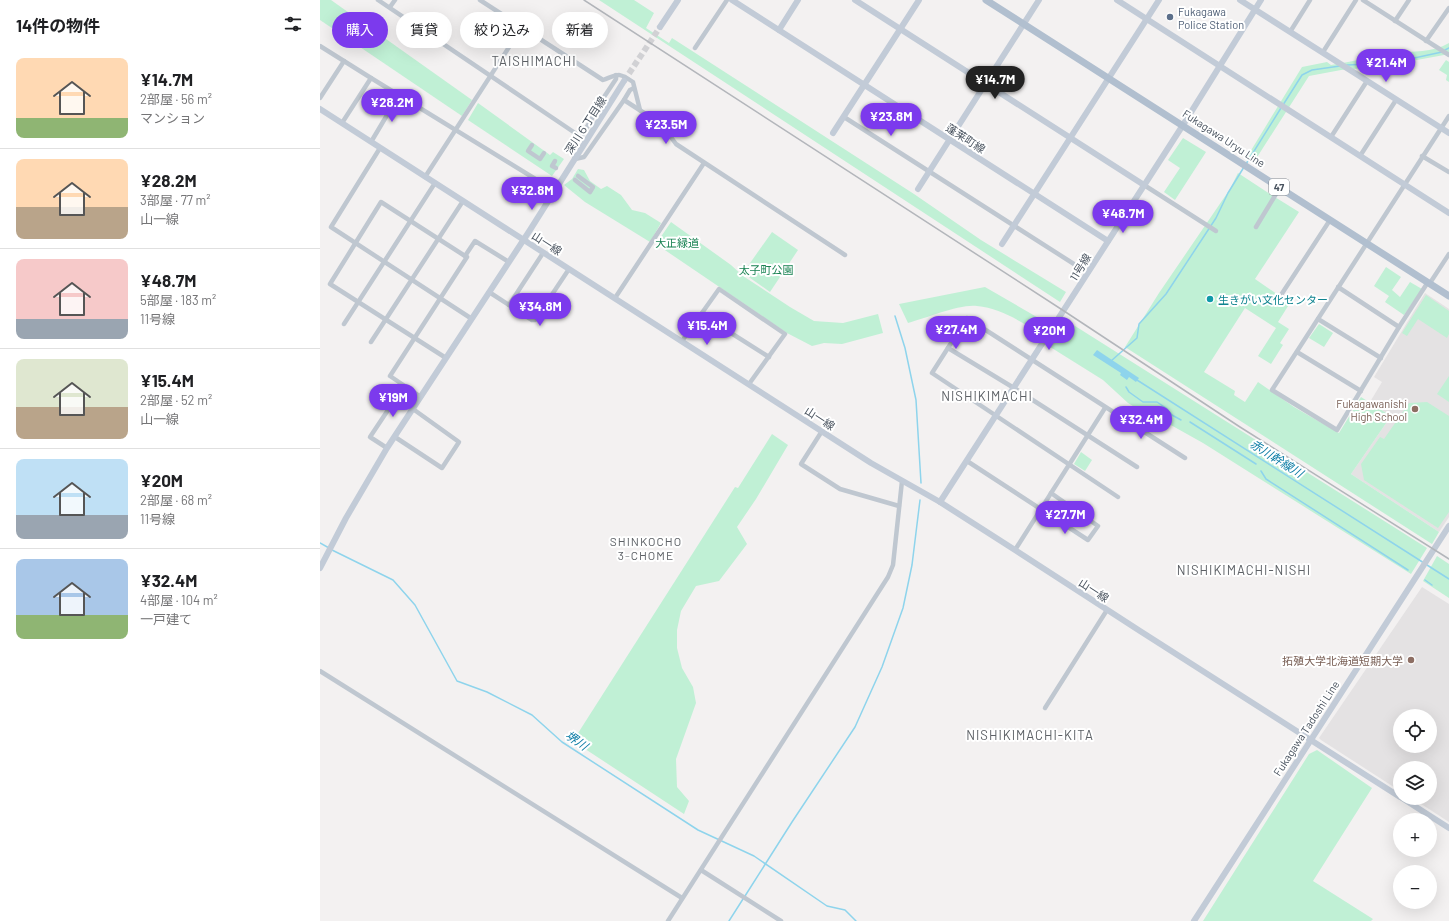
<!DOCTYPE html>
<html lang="ja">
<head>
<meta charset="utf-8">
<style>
  :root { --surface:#fff; --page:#f6f6f6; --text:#202124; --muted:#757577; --line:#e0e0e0; --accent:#7c3aed }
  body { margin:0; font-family:Barlow,"Noto Sans JP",sans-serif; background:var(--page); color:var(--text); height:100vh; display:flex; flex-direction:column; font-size:15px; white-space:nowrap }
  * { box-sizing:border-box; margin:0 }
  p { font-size:13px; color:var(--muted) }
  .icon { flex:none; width:22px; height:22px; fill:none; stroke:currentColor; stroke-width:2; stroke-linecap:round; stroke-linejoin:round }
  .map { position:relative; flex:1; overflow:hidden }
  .drawer { display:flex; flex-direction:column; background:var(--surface); width:320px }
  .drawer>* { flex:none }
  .top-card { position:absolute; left:12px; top:12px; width:380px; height:36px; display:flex; gap:8px }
  .fabs { position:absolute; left:1073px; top:709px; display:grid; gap:8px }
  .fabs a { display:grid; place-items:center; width:44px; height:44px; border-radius:50%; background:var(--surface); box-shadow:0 4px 16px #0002; font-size:20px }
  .price { position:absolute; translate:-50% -34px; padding:0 9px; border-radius:14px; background:var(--accent); color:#fff; font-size:13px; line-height:26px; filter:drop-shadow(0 1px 2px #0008) }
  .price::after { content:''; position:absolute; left:50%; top:24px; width:12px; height:9px; margin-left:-6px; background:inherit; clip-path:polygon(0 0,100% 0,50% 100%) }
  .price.on { background:#222; color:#fff }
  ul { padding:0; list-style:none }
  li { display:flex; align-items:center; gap:12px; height:100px; padding:0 16px }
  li+li { border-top:1px solid var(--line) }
  li span { display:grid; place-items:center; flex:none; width:112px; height:80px; border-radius:8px; color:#555 }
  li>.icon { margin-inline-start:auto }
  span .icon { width:48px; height:48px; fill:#fffc; stroke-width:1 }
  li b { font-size:17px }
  h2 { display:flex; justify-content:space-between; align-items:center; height:48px; padding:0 16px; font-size:17px }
  .pill { padding:0 14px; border-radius:18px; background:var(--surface); box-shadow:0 4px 16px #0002; font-size:14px; line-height:36px }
  .pill.on { background:var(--accent); color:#fff }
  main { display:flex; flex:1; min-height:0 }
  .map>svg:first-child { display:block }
  .education { fill:#e4e2e3; fill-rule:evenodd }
  .green { fill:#c0f0d5 }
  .water { fill:#8ed4ec }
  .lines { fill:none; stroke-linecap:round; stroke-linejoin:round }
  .stream { stroke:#8ed4ec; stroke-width:1.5 }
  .secondary-tunnel { stroke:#d1d1d4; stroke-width:6; stroke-dasharray:6 3; stroke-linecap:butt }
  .street { stroke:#bfc7d0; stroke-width:4.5 }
  .secondary { stroke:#c2cbd7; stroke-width:6 }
  .primary { stroke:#b1bfcf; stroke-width:7 }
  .rail { stroke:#b3b6bb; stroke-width:1.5 }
  .service-dot { fill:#5c6f8a; stroke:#fff; stroke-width:1.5 }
  .culture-dot { fill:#0f9aa8; stroke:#fff; stroke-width:1.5 }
  .education-dot { fill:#8d6e63; stroke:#fff; stroke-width:1.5 }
  .labels { text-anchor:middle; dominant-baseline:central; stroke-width:4; stroke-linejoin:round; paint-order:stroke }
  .shield { fill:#fff; stroke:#80878f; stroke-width:1 }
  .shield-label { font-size:10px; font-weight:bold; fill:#49535f }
  .service-label { font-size:11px; fill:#4e5e75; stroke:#fff; text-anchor:start }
  .street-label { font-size:11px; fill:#49535f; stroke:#fff }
  .park-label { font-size:11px; fill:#188252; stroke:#fff }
  .culture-label { font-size:11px; fill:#0d838f; stroke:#fff; text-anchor:start }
  .education-label { font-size:11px; fill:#785e54; stroke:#fff; text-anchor:end }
  .water-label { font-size:12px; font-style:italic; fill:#0d7da6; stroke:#fff }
  .neighbourhood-label { font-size:12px; letter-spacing:1px; fill:#5d6166; stroke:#fff }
  .quarter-label { font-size:13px; letter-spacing:1px; fill:#5d6166; stroke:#fff }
</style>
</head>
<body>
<main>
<section class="drawer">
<h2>14件の物件<svg class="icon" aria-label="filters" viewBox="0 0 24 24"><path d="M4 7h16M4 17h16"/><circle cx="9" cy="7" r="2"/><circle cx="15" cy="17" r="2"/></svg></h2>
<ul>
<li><span style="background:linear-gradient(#ffd9b3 75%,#8fb573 0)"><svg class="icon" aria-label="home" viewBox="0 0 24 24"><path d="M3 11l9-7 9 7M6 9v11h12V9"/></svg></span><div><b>¥14.7M</b><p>2部屋 · 56 m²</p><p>マンション</p></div></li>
<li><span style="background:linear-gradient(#ffd9b3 60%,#b9a48a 0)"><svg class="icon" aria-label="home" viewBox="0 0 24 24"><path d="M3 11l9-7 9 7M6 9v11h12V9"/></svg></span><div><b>¥28.2M</b><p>3部屋 · 77 m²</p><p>山一線</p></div></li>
<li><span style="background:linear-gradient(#f6c9c9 75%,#9aa5b1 0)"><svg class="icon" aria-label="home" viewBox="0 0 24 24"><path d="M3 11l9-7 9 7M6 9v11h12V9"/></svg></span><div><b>¥48.7M</b><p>5部屋 · 183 m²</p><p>11号線</p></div></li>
<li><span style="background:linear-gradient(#dfe7d0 60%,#b9a48a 0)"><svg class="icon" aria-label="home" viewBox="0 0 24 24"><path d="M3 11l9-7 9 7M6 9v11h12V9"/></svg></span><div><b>¥15.4M</b><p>2部屋 · 52 m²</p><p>山一線</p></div></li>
<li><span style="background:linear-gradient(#bfe0f5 70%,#9aa5b1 0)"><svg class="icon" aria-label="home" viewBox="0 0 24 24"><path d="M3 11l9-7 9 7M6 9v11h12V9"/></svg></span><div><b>¥20M</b><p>2部屋 · 68 m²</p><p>11号線</p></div></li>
<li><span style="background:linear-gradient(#a9c7e8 70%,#8fb573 0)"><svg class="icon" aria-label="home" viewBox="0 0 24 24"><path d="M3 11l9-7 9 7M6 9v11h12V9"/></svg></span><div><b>¥32.4M</b><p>4部屋 · 104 m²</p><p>一戸建て</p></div></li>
</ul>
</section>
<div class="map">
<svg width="1129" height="921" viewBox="0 0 1129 921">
  <rect width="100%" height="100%" fill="#f3f1f1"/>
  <g class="education">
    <polygon points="1105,293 1129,309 1129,517 1119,532 1031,474 1071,416 1050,402 1062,382 1054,377"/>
    <path d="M1102,587L1129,604V822L1092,798H1110V768H1080V791L1001,740L999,738ZM1080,716H1110V746H1080Z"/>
  </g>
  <g class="green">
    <polygon points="0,0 11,0 152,100 142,116 0,20"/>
    <polygon points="279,0 314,0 334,13 326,28 349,43 352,38 594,194 661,240 746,292 740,302"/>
    <path d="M1129,43V53L1124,55L1059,67L1021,70L989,76L934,162L927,157L982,67L1007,62L1011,65C1032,62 1053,56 1075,53C1093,51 1112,53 1129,43Z"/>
    <polygon points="1126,60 1129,62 1129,82 1126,80 1127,75 1119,70"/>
    <polygon points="158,103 230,155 233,152 244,159 232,176 148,120"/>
    <polygon points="863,138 886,152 855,200 844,192 860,168 848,160"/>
    <polygon points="258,169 264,170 270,181 281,189 287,186 301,195 312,210 325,213 341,223 330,242 265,202 244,185 252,179"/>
    <polygon points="918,173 950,194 979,212 935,279 970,303 958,322 969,329 960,343 963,345 951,364 938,356 956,328 925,308 884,372 915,391 914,395 925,402 938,382 974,407 1019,433 1041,397 1071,416 1031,474 1119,532 1112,544 805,347 839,293 910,189"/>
    <polygon points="351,222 411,265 423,276 470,307 494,321 523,323 558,314 563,333 522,344 504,343 492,346 467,333 336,244"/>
    <polygon points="452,232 478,250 450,292 423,273"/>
    <polygon points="1066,267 1081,277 1072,290 1080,297 1090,282 1102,289 1084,315 1065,302 1069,296 1054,286"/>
    <path d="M665,287L729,324L721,334C701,322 681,308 657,306C639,304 607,318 588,323L579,304Z"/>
    <polygon points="1106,295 1129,311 1129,334 1127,338 1098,319 1087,336 1082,333"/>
    <polygon points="744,319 1107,548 1091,574 883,443 849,424 845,426 808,403 783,380 727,345"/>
    <polygon points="999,324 1013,333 1004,347 989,338"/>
    <polygon points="1129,376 1129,402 1117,394"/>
    <polygon points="1107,402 1129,416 1129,512 1118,528 1044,480 1041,464 1060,437 1064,439 1089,403"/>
    <polygon points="452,434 468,445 436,499 417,527 427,544 399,581 376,586 361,611 357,630 357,648 362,668 373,687 376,703 356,759 357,787 369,801 364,814 253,741 415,487 418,488"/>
    <polygon points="761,452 772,460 765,471 754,464"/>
    <polygon points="1117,556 1129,564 1129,598 1103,581"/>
    <polygon points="997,750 1052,788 993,881 1053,919 1051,921 883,921 989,754"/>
  </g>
  <polygon class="water" points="777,350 819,378 816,382 809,377 807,380 800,375 801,373 773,355"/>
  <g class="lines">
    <g class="stream">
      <polyline points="1125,50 1129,48"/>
      <polyline points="1027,65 1071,63 1122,52"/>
      <polyline points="963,105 982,75 992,70 1020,66"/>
      <polyline points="926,164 961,108"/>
      <polyline points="575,316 585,348 596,400 601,483"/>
      <polyline points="791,361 817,338 819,324 846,294 896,218 908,193 924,167"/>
      <polyline points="817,380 1104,563"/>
      <polyline points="806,387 809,392 823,402 837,402 846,408 852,415 861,420"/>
      <polyline points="870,422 936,464"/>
      <polyline points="941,471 946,479 1088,570"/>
      <polyline points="0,543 9,548"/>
      <polyline points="12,550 73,580 95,605 137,681 167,692 212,715 242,742 378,830 434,856 507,906 525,910 536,921"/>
      <polyline points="1107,565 1129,579"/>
      <polyline points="1105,580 1112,585"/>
      <polyline points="425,896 472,822 535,727 562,667 583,608 592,565 600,500"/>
      <polyline points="409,921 423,899"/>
    </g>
    <polyline class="secondary-tunnel" points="304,81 340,27"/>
    <g class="street">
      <polyline points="58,0 261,137 274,115 278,106 296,79 296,75"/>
      <path d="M160,0L283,80C299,74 298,72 313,82L320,110"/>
      <polyline points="1043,0 1129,55"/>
      <polyline points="70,7 75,0"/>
      <polyline points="1075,21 1089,0"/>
      <polyline points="970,32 990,0"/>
      <polyline points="1106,41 1129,8"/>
      <polyline points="0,46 51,78"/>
      <polyline points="375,48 407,0"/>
      <polyline points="1003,52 1036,0"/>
      <polyline points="0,98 24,61"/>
      <polyline points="304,100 310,90 314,88"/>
      <polyline points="524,117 768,273"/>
      <polyline points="22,123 51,78 235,191"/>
      <polyline points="261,137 252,151 255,159 264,157 304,100 335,120 342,125 356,144 525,255"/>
      <polyline points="1011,137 1047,81"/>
      <polyline points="51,142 79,95"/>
      <polyline points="212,145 208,151 220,159 224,153"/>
      <polyline points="60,148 11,227 152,319"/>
      <polyline points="1040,156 1076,100"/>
      <polyline points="1102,156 1129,172"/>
      <polyline points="235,161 232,166 236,168"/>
      <polyline points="105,177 202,27"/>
      <polyline points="255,180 270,192 273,187 258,176"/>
      <polyline points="824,185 896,231"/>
      <polyline points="936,227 956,194"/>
      <polyline points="1108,282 1079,327 1017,430 952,390 1129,116"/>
      <polyline points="1110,283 1129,254"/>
      <polyline points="1018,287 1079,327"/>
      <polyline points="169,292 212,320 215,320 249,269"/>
      <polyline points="961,295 1010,220"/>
      <polyline points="295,298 384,163"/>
      <polyline points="189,305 223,253"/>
      <polyline points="381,314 449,357"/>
      <polyline points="998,319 1061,358"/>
      <polyline points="24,324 115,183"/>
      <polyline points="362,341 399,289 465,334 429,384"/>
      <polyline points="51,342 143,201"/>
      <polyline points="628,348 694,388 817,467"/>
      <polyline points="977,352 1041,391"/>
      <polyline points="126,358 10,284 61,202 145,256"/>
      <polyline points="101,397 70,376 147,257 145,256 155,241 189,262"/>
      <polyline points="502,431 481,464 520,489 579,506"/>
      <polyline points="75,437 122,468 139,442 93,409"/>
      <polyline points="67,448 50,437 84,386"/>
      <polyline points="647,461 768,540 778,526 731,493"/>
      <polyline points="798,497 612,373 647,318 865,458"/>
      <polyline points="695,550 785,408"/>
      <polyline points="0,671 362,898"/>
      <polyline points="725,708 787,610"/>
      <polyline points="381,870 461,921"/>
      <polyline points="348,921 568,577 573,565 582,481"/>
    </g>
    <g class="secondary">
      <polyline points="412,0 788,241"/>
      <polyline points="535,0 824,185"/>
      <polyline points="797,0 1129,213"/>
      <polyline points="920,0 1129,133"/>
      <polyline points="340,27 358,0"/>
      <polyline points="459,30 478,0"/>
      <polyline points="0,109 551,463 620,502 695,550 820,631 1080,797"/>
      <polyline points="513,133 599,0"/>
      <polyline points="598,189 719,0"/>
      <polyline points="682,244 839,0"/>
      <polyline points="620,502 863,125 941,0"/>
      <polyline points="0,568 26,518 67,448 210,230 304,81"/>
      <polyline points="1082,798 1129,828"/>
      <polyline points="874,921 1129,526"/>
    </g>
    <polyline class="primary" points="666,0 1129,296"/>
    <polyline class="rail" points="264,0 744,311 920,427 1129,559"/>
  </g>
  <circle class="service-dot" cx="850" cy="17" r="4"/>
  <circle class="culture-dot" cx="890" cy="299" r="4"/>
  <g class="education-dot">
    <circle cx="1095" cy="409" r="4"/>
    <circle cx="1091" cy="660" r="4"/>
  </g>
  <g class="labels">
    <rect class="shield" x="949" y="179" width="20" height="16" rx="3"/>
    <g class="shield-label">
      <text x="959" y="187">47</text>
    </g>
    <g class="service-label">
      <text x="858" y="11">Fukagawa<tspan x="858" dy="13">Police Station</tspan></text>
    </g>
    <g class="street-label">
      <text transform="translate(265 125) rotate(-57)">深川６丁目線</text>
      <text transform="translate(646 138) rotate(33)">蓬莱町線</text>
      <text transform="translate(904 138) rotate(33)">Fukagawa Uryu Line</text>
      <text transform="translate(227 243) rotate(33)">山一線</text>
      <text transform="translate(760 267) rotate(-58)">11号線</text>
      <text transform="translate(500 418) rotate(33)">山一線</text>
      <text transform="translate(774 590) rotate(33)">山一線</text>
      <text transform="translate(986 728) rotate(-57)">Fukagawa Tadoshi Line</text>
    </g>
    <g class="park-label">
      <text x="357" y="242">大正緑道</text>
      <text x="446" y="269">太子町公園</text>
    </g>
    <g class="culture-label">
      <text x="898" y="299">生きがい文化センター</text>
    </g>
    <g class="education-label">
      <text x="1087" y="403">Fukagawanishi<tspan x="1087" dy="13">High School</tspan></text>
      <text x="1083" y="660">拓殖大学北海道短期大学</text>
    </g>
    <g class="water-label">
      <text transform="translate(957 458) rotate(32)">赤川幹線川</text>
      <text transform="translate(257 740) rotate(35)">堺川</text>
    </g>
    <g class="neighbourhood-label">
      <text x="326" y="541">SHINKOCHO<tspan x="326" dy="14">3-CHOME</tspan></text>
    </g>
    <g class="quarter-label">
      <text x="214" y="61">TAISHIMACHI</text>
      <text x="667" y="396">NISHIKIMACHI</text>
      <text x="924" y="570">NISHIKIMACHI-NISHI</text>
      <text x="710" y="735">NISHIKIMACHI-KITA</text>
    </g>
  </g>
</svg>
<div class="fabs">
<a><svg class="icon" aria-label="locate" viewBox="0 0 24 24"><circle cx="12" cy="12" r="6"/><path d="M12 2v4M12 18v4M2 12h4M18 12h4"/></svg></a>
<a><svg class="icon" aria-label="layers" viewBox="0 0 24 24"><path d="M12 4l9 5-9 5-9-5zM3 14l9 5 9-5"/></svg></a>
<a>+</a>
<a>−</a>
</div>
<b class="price" style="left:1066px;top:83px">¥21.4M</b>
<b class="price on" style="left:675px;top:100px">¥14.7M</b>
<b class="price" style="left:72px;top:123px">¥28.2M</b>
<b class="price" style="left:571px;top:137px">¥23.8M</b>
<b class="price" style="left:346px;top:145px">¥23.5M</b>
<b class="price" style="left:212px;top:211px">¥32.8M</b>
<b class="price" style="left:803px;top:234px">¥48.7M</b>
<b class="price" style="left:220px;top:327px">¥34.8M</b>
<b class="price" style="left:387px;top:346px">¥15.4M</b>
<b class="price" style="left:636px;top:350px">¥27.4M</b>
<b class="price" style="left:729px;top:351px">¥20M</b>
<b class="price" style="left:73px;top:418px">¥19M</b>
<b class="price" style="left:821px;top:440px">¥32.4M</b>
<b class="price" style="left:745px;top:535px">¥27.7M</b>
<div class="top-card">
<a class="pill on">購入</a>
<a class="pill">賃貸</a>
<a class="pill">絞り込み</a>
<a class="pill">新着</a>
</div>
</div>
</main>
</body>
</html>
